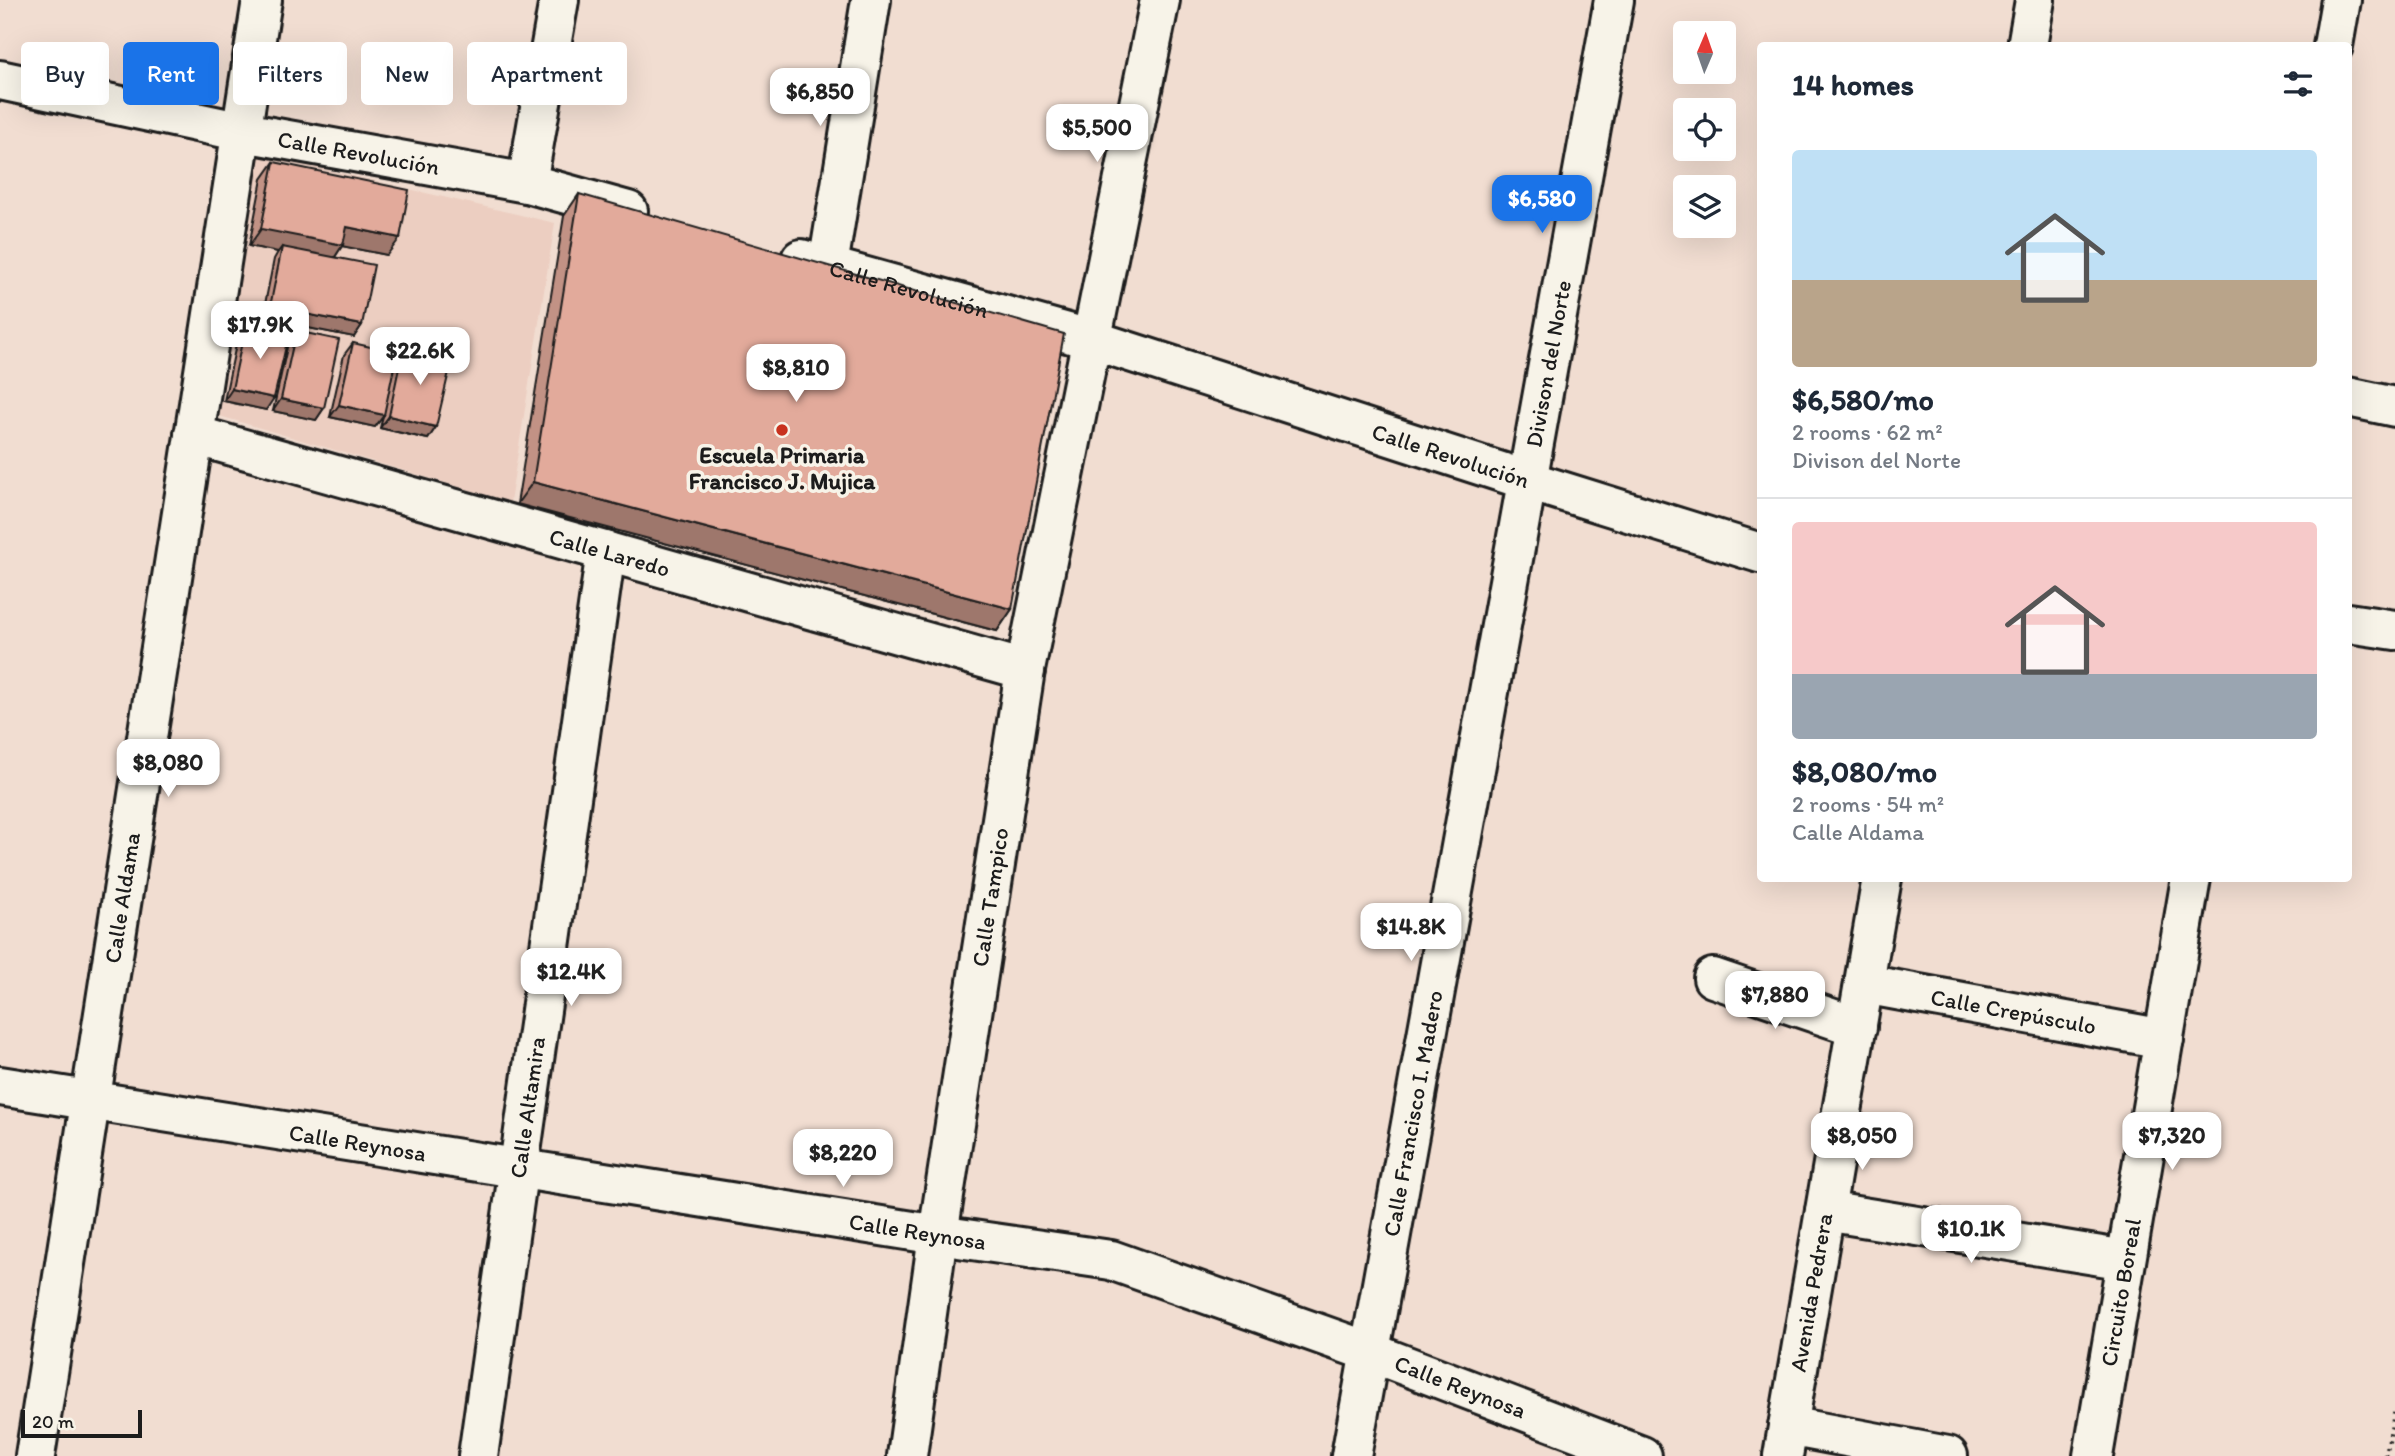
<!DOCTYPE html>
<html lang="en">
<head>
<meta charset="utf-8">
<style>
  :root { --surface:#fff; --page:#f6f6f7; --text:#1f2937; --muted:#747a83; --line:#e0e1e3; --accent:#1a73e8 }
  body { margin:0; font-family:Itim,sans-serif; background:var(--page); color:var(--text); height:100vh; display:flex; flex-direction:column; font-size:26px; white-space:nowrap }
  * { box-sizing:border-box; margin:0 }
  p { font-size:23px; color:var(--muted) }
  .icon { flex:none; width:38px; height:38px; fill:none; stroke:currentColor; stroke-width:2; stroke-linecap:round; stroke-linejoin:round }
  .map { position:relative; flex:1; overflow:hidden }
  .details { position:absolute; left:1757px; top:42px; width:595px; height:840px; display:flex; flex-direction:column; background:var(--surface); border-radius:7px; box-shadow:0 7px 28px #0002 }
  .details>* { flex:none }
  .banner { position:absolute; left:21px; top:42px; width:665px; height:63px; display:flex; gap:14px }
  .needle { width:46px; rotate:2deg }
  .tools { position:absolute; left:1673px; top:21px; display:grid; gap:14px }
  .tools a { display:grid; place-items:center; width:63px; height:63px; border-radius:7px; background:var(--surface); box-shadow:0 7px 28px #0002; font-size:35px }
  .scale { position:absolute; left:21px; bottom:18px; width:121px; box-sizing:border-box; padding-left:7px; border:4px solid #1c1c1c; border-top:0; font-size:19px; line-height:24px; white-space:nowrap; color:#1c1c1c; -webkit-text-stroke:5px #f7f3e8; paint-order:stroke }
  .price { position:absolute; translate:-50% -60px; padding:0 16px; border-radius:14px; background:#fff; color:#222; font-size:23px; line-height:46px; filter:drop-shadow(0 2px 4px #0008) }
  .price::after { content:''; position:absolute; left:50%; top:42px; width:21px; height:16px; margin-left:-10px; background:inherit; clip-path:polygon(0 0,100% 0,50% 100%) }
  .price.on { background:var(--accent); color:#fff }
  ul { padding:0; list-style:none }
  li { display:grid; align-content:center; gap:14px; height:371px; padding:0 35px }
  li+li { border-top:2px solid var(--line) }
  li span { display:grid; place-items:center; height:217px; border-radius:7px; color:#555 }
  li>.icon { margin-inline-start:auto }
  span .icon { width:126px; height:126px; fill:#fffc; stroke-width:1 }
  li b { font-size:30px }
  h2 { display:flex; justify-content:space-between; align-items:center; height:84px; padding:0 35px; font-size:30px }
  .chip { padding:0 24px; border-radius:7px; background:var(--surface); box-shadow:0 7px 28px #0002; font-size:24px; line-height:63px }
  .chip.on { background:var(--accent); color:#fff }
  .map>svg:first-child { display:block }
  .built { fill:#eccec1 }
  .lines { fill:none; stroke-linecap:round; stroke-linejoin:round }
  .minor-casing { stroke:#1c1c1c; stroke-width:44 }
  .tertiary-casing { stroke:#1c1c1c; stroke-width:44 }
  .path { stroke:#1c1c1c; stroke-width:4.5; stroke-dasharray:2 5; stroke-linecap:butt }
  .minor { stroke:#f7f3e8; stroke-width:38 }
  .tertiary { stroke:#f7f3e8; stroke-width:38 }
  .wall { fill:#c29285; stroke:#1c1c1c; stroke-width:2 }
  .shaded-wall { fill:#9e776c; stroke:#1c1c1c; stroke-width:2 }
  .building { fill:#e2aa9b; stroke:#1c1c1c; stroke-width:2 }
  .poi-dot { fill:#c8321e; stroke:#f7f3e8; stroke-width:2.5 }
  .labels { text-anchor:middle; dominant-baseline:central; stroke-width:7; stroke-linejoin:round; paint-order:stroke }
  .street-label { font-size:23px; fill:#1c1c1c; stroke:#f7f3e8 }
  .poi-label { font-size:23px; font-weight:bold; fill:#1c1c1c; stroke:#f7f3e8 }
</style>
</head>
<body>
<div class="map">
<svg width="2395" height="1456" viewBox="0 0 2395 1456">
  <rect width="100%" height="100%" fill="#f1ddd1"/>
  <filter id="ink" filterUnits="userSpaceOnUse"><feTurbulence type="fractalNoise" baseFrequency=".0143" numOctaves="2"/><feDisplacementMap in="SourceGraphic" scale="14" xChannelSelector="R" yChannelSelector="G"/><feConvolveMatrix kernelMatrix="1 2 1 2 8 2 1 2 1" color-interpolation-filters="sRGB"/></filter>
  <g filter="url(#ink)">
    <polygon class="built" points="259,154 555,223 510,502 213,414"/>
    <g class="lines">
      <g class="minor-casing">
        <g id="minor">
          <polyline points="2333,46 2341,0"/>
          <path id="s1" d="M0,80L243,132L527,183L628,211"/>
          <polyline points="527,183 559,0"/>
          <path id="s2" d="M801,259L1093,340L1529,481L1760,553"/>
          <polyline points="828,266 871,0"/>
          <polyline points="2348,397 2395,407"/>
          <path id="s3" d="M194,435L1025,670"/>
          <polyline points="2348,623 2395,630"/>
          <polyline points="1713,978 1857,1027"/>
          <path id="s4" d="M1864,984L2164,1039"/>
          <path id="s5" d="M0,1086L938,1235L1111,1260L1370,1352L1642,1456"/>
          <polyline points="1825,1211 2126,1260"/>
          <polyline points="1788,1426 1948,1456"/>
          <path id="s6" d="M35,1456L262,0"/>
          <path id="s7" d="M478,1456L606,551"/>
          <path id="s8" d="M907,1456L938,1235L1025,670L1160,0"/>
          <path id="s9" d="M1351,1456L1614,0"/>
          <path id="s10" d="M2093,1456L2191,878"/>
        </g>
      </g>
      <g class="tertiary-casing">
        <g id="tertiary">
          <polyline points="2027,46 2035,0"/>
          <path id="s11" d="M1783,1456L1882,878"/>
        </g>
      </g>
      <polyline class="path" points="2386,1456 2395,1410"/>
      <use href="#minor" class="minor"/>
      <use href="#tertiary" class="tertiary"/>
    </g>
    <g class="wall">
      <polygon points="274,162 387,255 342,246 335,257 362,325 354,337 262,319 274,259 278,252 249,246 262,179"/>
      <polygon points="579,194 1012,609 997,631 517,504 564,216"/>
      <polygon points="246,323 266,410 224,401 238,335"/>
      <polygon points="296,331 324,408 316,420 273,411 288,343"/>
      <polygon points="353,343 396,359 403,348 436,427 428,439 380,428 383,416 375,427 330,417 344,355"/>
    </g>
    <g class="shaded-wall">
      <polygon points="347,227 400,238 387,255 342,246 331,263 282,247 278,252 249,246 261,229"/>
      <polygon points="270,307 362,325 354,337 262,319"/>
      <polygon points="232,389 274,398 266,410 224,401"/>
      <polygon points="281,399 324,408 316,420 273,411"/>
      <polygon points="339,405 384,415 375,427 330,417"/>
      <polygon points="389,416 436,427 428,439 380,428"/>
      <polygon points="533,482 1012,609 997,631 517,504"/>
    </g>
    <g class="building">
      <polygon points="274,162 409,190 400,238 347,227 343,245 261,229"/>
      <polygon points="579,194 1064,334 1012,609 533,482"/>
      <polygon points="282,247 374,265 362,325 270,307"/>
      <polygon points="246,323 289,333 274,398 232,389"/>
      <polygon points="296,331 339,340 324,408 281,399"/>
      <polygon points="353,343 397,353 384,415 339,405"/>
      <polygon points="403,348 452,359 436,427 389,416"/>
    </g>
  </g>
  <circle class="poi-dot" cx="782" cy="430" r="7"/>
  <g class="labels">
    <g class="street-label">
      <text stroke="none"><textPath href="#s1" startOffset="366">Calle Revolución</textPath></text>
      <text stroke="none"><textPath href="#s2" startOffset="112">Calle Revolución</textPath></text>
      <text stroke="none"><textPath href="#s9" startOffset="1110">Divison del Norte</textPath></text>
      <text stroke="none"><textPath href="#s2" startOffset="679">Calle Revolución</textPath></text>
      <text stroke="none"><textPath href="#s3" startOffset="432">Calle Laredo</textPath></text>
      <text stroke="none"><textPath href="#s8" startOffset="565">Calle Tampico</textPath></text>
      <text stroke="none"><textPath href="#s6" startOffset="565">Calle Aldama</textPath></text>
      <text stroke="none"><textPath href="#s4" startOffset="152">Calle Crepúsculo</textPath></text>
      <text stroke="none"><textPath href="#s7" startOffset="352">Calle Altamira</textPath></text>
      <text stroke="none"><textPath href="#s9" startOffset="348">Calle Francisco I. Madero</textPath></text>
      <text stroke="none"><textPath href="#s5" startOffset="362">Calle Reynosa</textPath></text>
      <text stroke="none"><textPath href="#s5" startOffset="929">Calle Reynosa</textPath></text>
      <text stroke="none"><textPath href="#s11" startOffset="166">Avenida Pedrera</textPath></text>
      <text stroke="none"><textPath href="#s10" startOffset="166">Circuito Boreal</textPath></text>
      <text stroke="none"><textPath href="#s5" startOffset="1496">Calle Reynosa</textPath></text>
    </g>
    <g class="poi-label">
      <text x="782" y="455">Escuela Primaria<tspan x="782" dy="26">Francisco J. Mujica</tspan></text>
    </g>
  </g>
</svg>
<div class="tools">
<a><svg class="needle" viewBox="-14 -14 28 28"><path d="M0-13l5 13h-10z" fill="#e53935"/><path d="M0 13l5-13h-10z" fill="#747a83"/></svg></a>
<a><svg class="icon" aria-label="locate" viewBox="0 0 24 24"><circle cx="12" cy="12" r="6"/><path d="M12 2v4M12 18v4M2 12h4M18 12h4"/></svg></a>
<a><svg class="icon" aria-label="layers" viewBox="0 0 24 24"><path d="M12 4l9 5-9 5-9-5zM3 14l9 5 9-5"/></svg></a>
</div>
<div class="scale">20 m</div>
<b class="price" style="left:820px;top:128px">$6,850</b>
<b class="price" style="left:1097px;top:164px">$5,500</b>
<b class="price on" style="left:1542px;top:235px">$6,580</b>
<b class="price" style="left:260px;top:361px">$17.9K</b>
<b class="price" style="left:420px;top:387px">$22.6K</b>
<b class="price" style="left:796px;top:404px">$8,810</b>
<b class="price" style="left:168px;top:799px">$8,080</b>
<b class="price" style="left:1411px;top:963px">$14.8K</b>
<b class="price" style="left:571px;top:1008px">$12.4K</b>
<b class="price" style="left:1775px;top:1031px">$7,880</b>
<b class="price" style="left:1862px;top:1172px">$8,050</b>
<b class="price" style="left:2172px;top:1172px">$7,320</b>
<b class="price" style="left:843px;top:1189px">$8,220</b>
<b class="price" style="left:1971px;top:1265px">$10.1K</b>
<div class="banner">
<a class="chip">Buy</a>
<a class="chip on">Rent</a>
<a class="chip">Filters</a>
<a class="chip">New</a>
<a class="chip">Apartment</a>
</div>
<section class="details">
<h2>14 homes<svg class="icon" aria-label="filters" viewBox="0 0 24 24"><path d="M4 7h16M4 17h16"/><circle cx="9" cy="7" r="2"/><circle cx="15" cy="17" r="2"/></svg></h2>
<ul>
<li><span style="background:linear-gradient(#bfe0f5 60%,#b9a48a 0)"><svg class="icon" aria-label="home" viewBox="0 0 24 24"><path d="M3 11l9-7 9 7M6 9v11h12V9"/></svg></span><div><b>$6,580/mo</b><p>2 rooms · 62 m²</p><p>Divison del Norte</p></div></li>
<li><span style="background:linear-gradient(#f6c9c9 70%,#9aa5b1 0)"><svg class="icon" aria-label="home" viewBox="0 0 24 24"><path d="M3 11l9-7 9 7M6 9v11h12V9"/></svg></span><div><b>$8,080/mo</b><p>2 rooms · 54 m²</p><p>Calle Aldama</p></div></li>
</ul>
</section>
</div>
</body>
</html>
